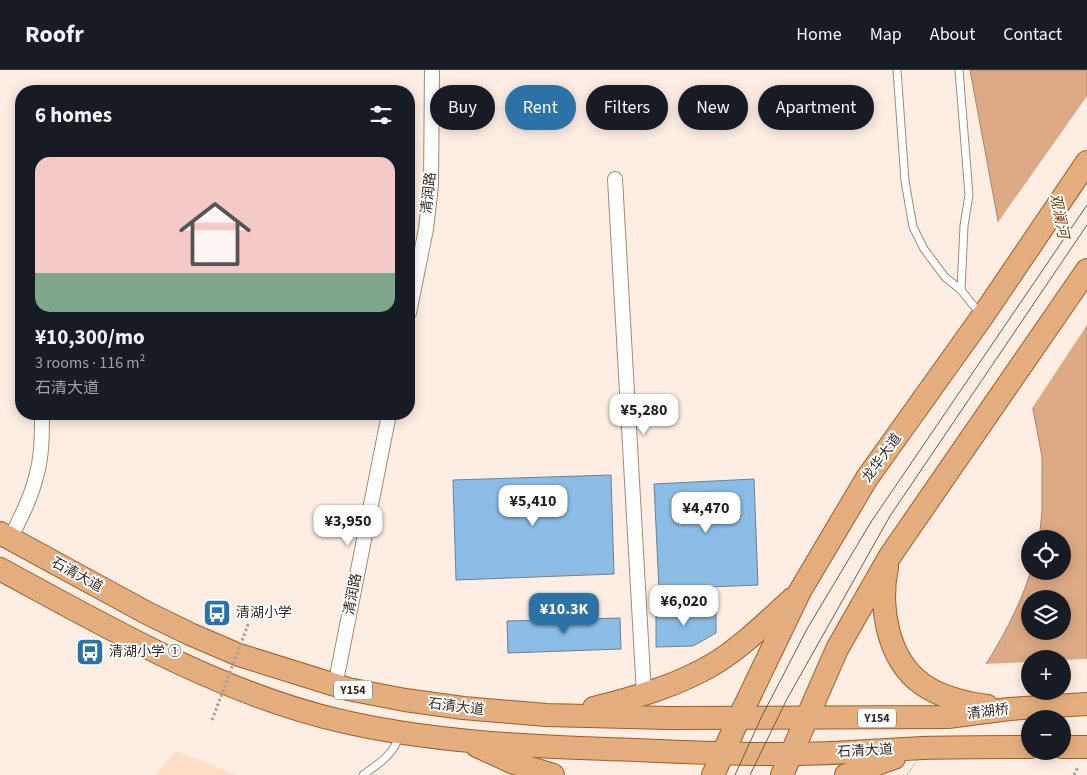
<!DOCTYPE html>
<html lang="en">
<head>
<meta charset="utf-8">
<style>
  :root { --surface:#171b24; --page:#242831; --text:#f1f3f6; --muted:#9ea1a6; --line:#363941; --accent:#2b73a7 }
  body { margin:0; font-family:"Source Sans 3","Noto Sans SC",sans-serif; background:var(--page); color:var(--text); height:100vh; display:flex; flex-direction:column; font-size:19px; white-space:nowrap }
  * { box-sizing:border-box; margin:0 }
  p { font-size:16px; color:var(--muted) }
  .icon { flex:none; width:28px; height:28px; fill:none; stroke:currentColor; stroke-width:2; stroke-linecap:round; stroke-linejoin:round }
  .map { position:relative; flex:1; overflow:hidden }
  .drawer { position:absolute; left:15px; top:15px; width:400px; height:335px; display:flex; flex-direction:column; background:var(--surface); border-radius:20px; box-shadow:0 2px 12px #0003 }
  .drawer>* { flex:none }
  .top-card { position:absolute; left:430px; top:15px; width:475px; height:45px; display:flex; gap:10px }
  .controls { position:absolute; left:1021px; top:460px; display:grid; gap:10px }
  .controls a { display:grid; place-items:center; width:50px; height:50px; border-radius:50%; background:var(--surface); box-shadow:0 2px 12px #0003; font-size:25px }
  .price { position:absolute; translate:-50% -42px; padding:0 11px; border-radius:10px; background:#fff; color:#222; font-size:16px; line-height:32px; filter:drop-shadow(0 1px 2px #0008) }
  .price::after { content:''; position:absolute; left:50%; top:30px; width:15px; height:11px; margin-left:-8px; background:inherit; clip-path:polygon(0 0,100% 0,50% 100%) }
  .price.on { background:var(--accent); color:#fff }
  ul { padding:0; list-style:none }
  li { display:grid; align-content:center; gap:10px; height:265px; padding:0 20px }
  li+li { border-top:1px solid var(--line) }
  li span { display:grid; place-items:center; height:155px; border-radius:15px; color:#555 }
  li>.icon { margin-inline-start:auto }
  span .icon { width:90px; height:90px; fill:#fffc; stroke-width:1 }
  li b { font-size:21px }
  h2 { display:flex; justify-content:space-between; align-items:center; height:60px; padding:0 20px; font-size:21px }
  .pill { padding:0 18px; border-radius:22px; background:var(--surface); box-shadow:0 2px 12px #0003; font-size:18px; line-height:45px }
  .pill.on { background:var(--accent); color:#fff }
  header { display:flex; align-items:center; gap:30px; box-sizing:border-box; height:70px; padding:0 25px; background:var(--surface); border-bottom:1px solid var(--line) }
  header strong { font-size:24px }
  nav { display:flex; gap:28px; margin-inline-start:auto; font-size:18px }
  .map>svg:first-child { display:block }
  .built { fill:#ffdec8 }
  .water { fill:#ddaa85; stroke:#ab8468; fill-rule:evenodd }
  .pier { fill:#fdede3; fill-rule:evenodd }
  .building { fill:#8cbde6; stroke:#6c8193 }
  .lines { fill:none; stroke-linecap:round; stroke-linejoin:round }
  .service-casing { stroke:#a18a7a; stroke-width:9 }
  .minor-casing { stroke:#a18a7a; stroke-width:16 }
  .primary-casing { stroke:#9d5d27; stroke-width:24 }
  .path { stroke:#ac9f97; stroke-width:3; stroke-dasharray:2.5 2.5; stroke-linecap:butt }
  .service { stroke:#fff; stroke-width:7 }
  .minor { stroke:#fff; stroke-width:14 }
  .primary { stroke:#e5ae7e; stroke-width:22 }
  .tram { stroke:#665a53; stroke-width:1 }
  .path-bridge { stroke:#ac9f97; stroke-width:3; stroke-dasharray:2.5 2.5; stroke-linecap:butt }
  .labels { text-anchor:middle; dominant-baseline:central; stroke-width:4; stroke-linejoin:round; paint-order:stroke }
  .shield { fill:#fefefe; stroke:#726b67; stroke-width:1 }
  .shield-label { font-size:12px; font-weight:bold; fill:#362c26 }
  .street-label { font-size:14px; fill:#362c26; stroke:#fefefe }
  .poi-label { font-size:14px; fill:#362c26; stroke:#fefefe; text-anchor:start }
  .water-label { font-size:15px; font-style:italic; fill:#7d3f00; stroke:#fefefe }
</style>
</head>
<body>
<header>
<strong>Roofr</strong>
<nav><a>Home</a><a>Map</a><a>About</a><a>Contact</a></nav>
</header>
<div class="map">
<svg width="1087" height="705" viewBox="0 0 1087 705">
  <rect width="100%" height="100%" fill="#fdede3"/>
  <polygon class="built" points="176,681 237,705 156,705"/>
  <path class="water" d="M970,0H1087V649L1053,705H907C953,641 1007,577 1031,501H1062V469H1039L1042,442V387ZM1030,529H1062V561H1030ZM1030,589H1062V621H1030ZM1030,649H1062V681H1030Z"/>
  <g class="pier">
    <polygon points="1087,26 1087,255 1031,340 996,155"/>
    <path d="M1087,589V653L1056,705H907L985,594L1030,592V621H1062L1063,590ZM1030,649H1062V681H1030Z"/>
  </g>
  <g class="building">
    <polygon points="611,405 614,504 456,510 453,410"/>
    <polygon points="754,409 758,515 659,519 654,414"/>
    <polygon points="716,539 716,563 693,576 656,577 656,541"/>
    <polygon points="620,548 621,579 508,583 507,551"/>
  </g>
  <g class="lines">
    <g class="service-casing">
      <g id="service">
        <polyline points="897,0 905,111 913,157 924,179 945,207 961,220 981,245"/>
        <polyline points="959,0 969,125 964,156 961,220"/>
        <path d="M363,705C378,694 395,684 399,665"/>
      </g>
    </g>
    <g class="minor-casing">
      <g id="minor">
        <polyline points="615,109 644,624"/>
        <polyline points="409,243 426,159 431,115 432,0"/>
        <path d="M10,469C20,449 31,428 36,407C42,387 42,364 42,344"/>
        <polyline points="335,616 389,344"/>
      </g>
    </g>
    <g class="primary-casing">
      <g id="primary">
        <polyline points="0,463 147,543 190,564 239,585 348,619 405,630 463,638 546,645 668,648 948,647 1009,639 1087,634"/>
        <path d="M887,497C879,536 887,589 922,614C940,627 965,633 987,636"/>
        <path d="M0,499C109,558 220,623 341,651C427,671 520,676 607,679C668,681 729,685 789,684C834,684 878,680 923,678C959,677 994,677 1030,677"/>
        <path d="M594,638C634,628 676,616 712,595C742,577 767,552 792,529"/>
        <polyline points="477,676 514,693 553,705"/>
        <polyline points="1062,677 1087,677"/>
        <polyline points="713,705 739,648 800,521 867,408 982,247 1087,92"/>
        <polyline points="782,705 837,579 890,486 1087,200"/>
        <polyline points="846,705 894,688"/>
      </g>
    </g>
    <polyline class="path" points="1074,705 1078,697"/>
    <use href="#service" class="service"/>
    <use href="#minor" class="minor"/>
    <use href="#primary" class="primary"/>
    <g class="tram">
      <polyline points="735,705 761,648 807,559 871,452 1087,135"/>
      <polyline points="750,705 787,629 890,446 1087,155"/>
    </g>
    <polyline class="path-bridge" points="212,650 249,552"/>
  </g>
  <defs>
    <g id="bus-square" transform="scale(1.4375)"><rect x="-9" y="-9" width="18" height="18" rx="4" fill="#2b73a7" stroke="#fefefe"/><path d="M-5-6H5V4H4V6H2V4H-2V6H-4V4H-5ZM-3.5-4V0h7V-4ZM-3.5 1.2v1.5H-2V1.2ZM2 1.2v1.5H3.5V1.2Z" fill="#fff"/></g>
  </defs>
  <g fill-rule="evenodd">
    <use href="#bus-square" x="217" y="543"/>
    <use href="#bus-square" x="90" y="582"/>
  </g>
  <g class="labels">
    <g class="shield">
      <rect x="334" y="610.5" width="38" height="19" rx="4"/>
      <rect x="858" y="638.5" width="38" height="19" rx="4"/>
    </g>
    <g class="shield-label">
      <text x="353" y="620">Y154</text>
      <text x="877" y="648">Y154</text>
    </g>
    <g class="street-label">
      <text transform="translate(429 123) rotate(-84)">清润路</text>
      <text transform="translate(882 388) rotate(-54)">龙华大道</text>
      <text transform="translate(77 505) rotate(29)">石清大道</text>
      <text transform="translate(353 524) rotate(-79)">清润路</text>
      <text transform="translate(456 637) rotate(7)">石清大道</text>
      <text transform="translate(988 642) rotate(-7)">清湖桥</text>
      <text transform="translate(865 681) rotate(-3)">石清大道</text>
    </g>
    <g class="poi-label">
      <text x="236" y="543">清湖小学</text>
      <text x="109" y="582">清湖小学 ①</text>
    </g>
    <g class="water-label">
      <text transform="translate(1059 146) rotate(79)">观澜河</text>
    </g>
  </g>
</svg>
<div class="controls">
<a><svg class="icon" aria-label="locate" viewBox="0 0 24 24"><circle cx="12" cy="12" r="6"/><path d="M12 2v4M12 18v4M2 12h4M18 12h4"/></svg></a>
<a><svg class="icon" aria-label="layers" viewBox="0 0 24 24"><path d="M12 4l9 5-9 5-9-5zM3 14l9 5 9-5"/></svg></a>
<a>+</a>
<a>−</a>
</div>
<b class="price" style="left:644px;top:366px">¥5,280</b>
<b class="price" style="left:533px;top:457px">¥5,410</b>
<b class="price" style="left:706px;top:464px">¥4,470</b>
<b class="price" style="left:348px;top:477px">¥3,950</b>
<b class="price" style="left:684px;top:557px">¥6,020</b>
<b class="price on" style="left:564px;top:565px">¥10.3K</b>
<div class="top-card">
<a class="pill">Buy</a>
<a class="pill on">Rent</a>
<a class="pill">Filters</a>
<a class="pill">New</a>
<a class="pill">Apartment</a>
</div>
<section class="drawer">
<h2>6 homes<svg class="icon" aria-label="filters" viewBox="0 0 24 24"><path d="M4 7h16M4 17h16"/><circle cx="9" cy="7" r="2"/><circle cx="15" cy="17" r="2"/></svg></h2>
<ul>
<li><span style="background:linear-gradient(#f6c9c9 75%,#7fa58c 0)"><svg class="icon" aria-label="home" viewBox="0 0 24 24"><path d="M3 11l9-7 9 7M6 9v11h12V9"/></svg></span><div><b>¥10,300/mo</b><p>3 rooms · 116 m²</p><p>石清大道</p></div></li>
</ul>
</section>
</div>
</body>
</html>
